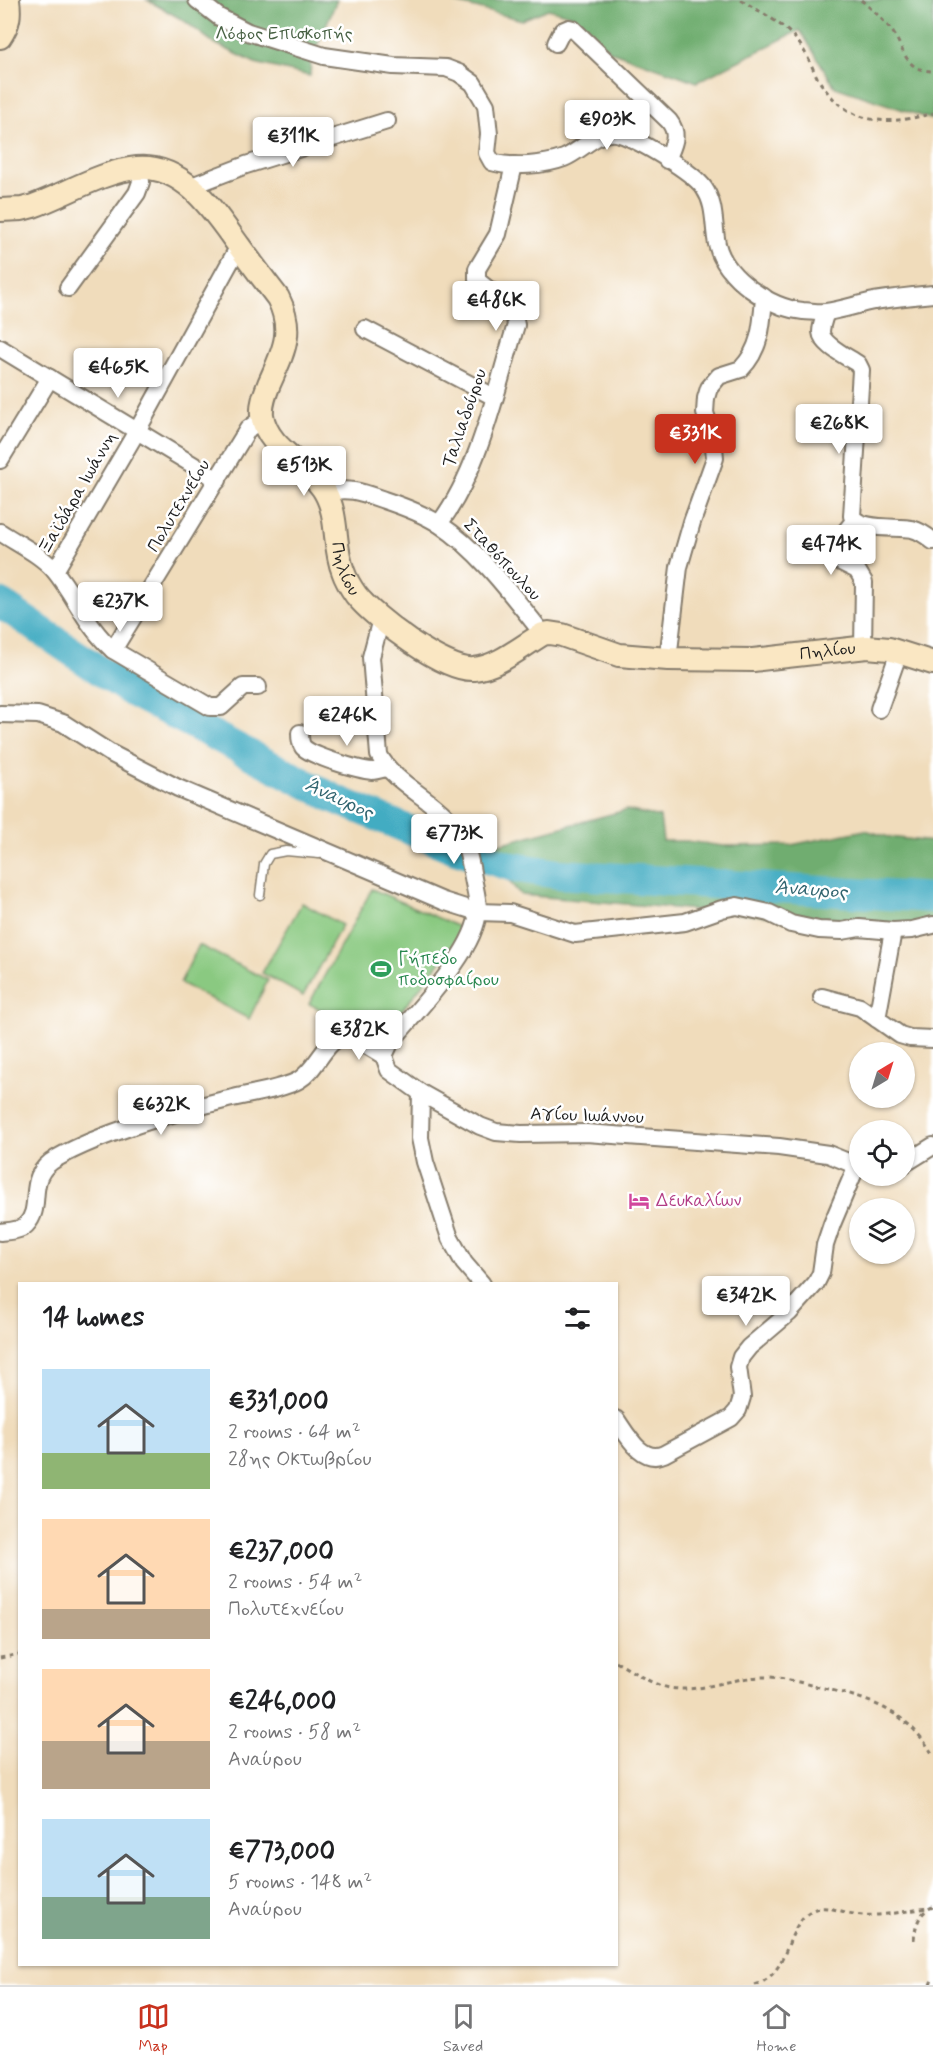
<!DOCTYPE html>
<html lang="en">
<head>
<meta charset="utf-8">
<style>
  :root { --surface:#fff; --page:#f6f6f6; --text:#202124; --muted:#757577; --line:#e0e0e0; --accent:#c8321e }
  body { margin:0; font-family:Mynerve,sans-serif; background:var(--page); color:var(--text); height:100vh; display:flex; flex-direction:column; font-size:22px; white-space:nowrap }
  * { box-sizing:border-box; margin:0 }
  p { font-size:20px; color:var(--muted) }
  .icon { flex:none; width:33px; height:33px; fill:none; stroke:currentColor; stroke-width:2; stroke-linecap:round; stroke-linejoin:round }
  .map { position:relative; flex:1; overflow:hidden }
  .sheet { position:absolute; left:18px; top:1282px; width:600px; height:684px; display:flex; flex-direction:column; background:var(--surface); border-radius:0px; box-shadow:0 2px 4px #0004 }
  .sheet>* { flex:none }
  .needle { width:39px; rotate:38deg }
  .tools { position:absolute; left:849px; top:1042px; display:grid; gap:12px }
  .tools a { display:grid; place-items:center; width:66px; height:66px; border-radius:50%; background:var(--surface); box-shadow:0 2px 4px #0004; font-size:30px }
  .price { position:absolute; translate:-50% -51px; padding:0 14px; border-radius:6px; background:#fff; color:#222; font-size:20px; line-height:39px; filter:drop-shadow(0 2px 3px #0008) }
  .price::after { content:''; position:absolute; left:50%; top:36px; width:18px; height:14px; margin-left:-9px; background:inherit; clip-path:polygon(0 0,100% 0,50% 100%) }
  .price.selected { background:var(--accent); color:#fff }
  ul { padding:0; list-style:none }
  li { display:flex; align-items:center; gap:18px; height:150px; padding:0 24px }
  li span { display:grid; place-items:center; flex:none; width:168px; height:120px; border-radius:0px; color:#555 }
  li>.icon { margin-inline-start:auto }
  span .icon { width:72px; height:72px; fill:#fffc; stroke-width:1 }
  li b { font-size:26px }
  h2 { display:flex; justify-content:space-between; align-items:center; height:72px; padding:0 24px; font-size:26px }
  .menu { display:flex; justify-content:space-around; align-items:center; height:84px; border-top:2px solid var(--line); background:var(--surface); font-size:16px; color:var(--muted) }
  .menu a { display:grid; justify-items:center; gap:3px }
  .menu .selected { color:var(--accent) }
  .map>svg:first-child { display:block }
  .green { fill:#8ac981; stroke:#53724e; stroke-width:1.5 }
  .forest { fill:#6fad6f; stroke:#466446; stroke-width:1.5 }
  .lines { fill:none; stroke-linecap:round; stroke-linejoin:round }
  .river { stroke:#43acc2; stroke-width:30 }
  .lane-casing { stroke:#867c6c; stroke-width:11 }
  .street-casing { stroke:#867c6c; stroke-width:20 }
  .secondary-casing { stroke:#867c6c; stroke-width:26 }
  .path { stroke:#867c6c; stroke-width:3; stroke-dasharray:4.5 4.5; stroke-linecap:butt }
  .lane { stroke:#fff; stroke-width:8 }
  .street { stroke:#fff; stroke-width:16 }
  .secondary { stroke:#fae7c3; stroke-width:22 }
  .labels { text-anchor:middle; dominant-baseline:central; stroke-width:5; stroke-linejoin:round; paint-order:stroke }
  .park-label { font-size:18px; fill:#486144; stroke:#fff }
  .street-label { font-size:18px; fill:#1c1c1c; stroke:#fff }
  .leisure-label { font-size:18px; fill:#27864d; stroke:#fff; text-anchor:start }
  .hotel-label { font-size:18px; fill:#b23c85; stroke:#fff; text-anchor:start }
  .water-label { font-size:20px; font-style:italic; fill:#30646f; stroke:#fff }
</style>
</head>
<body>
<div class="map">
<svg width="933" height="1985" viewBox="0 0 933 1985">
  <rect width="100%" height="100%" fill="#fff"/>
  <filter id="ink" filterUnits="userSpaceOnUse"><feTurbulence type="fractalNoise" baseFrequency=".0167" numOctaves="2"/><feDisplacementMap in="SourceGraphic" scale="12" xChannelSelector="R" yChannelSelector="G"/><feConvolveMatrix kernelMatrix="1 2 1 2 8 2 1 2 1" color-interpolation-filters="sRGB"/></filter>
  <filter id="wash" filterUnits="userSpaceOnUse"><feTurbulence type="fractalNoise" baseFrequency=".008" numOctaves="4" result="noise"/><feDisplacementMap in="SourceGraphic" scale="24" xChannelSelector="R" yChannelSelector="G"/><feGaussianBlur stdDeviation="1.35" result="paint"/><feColorMatrix in="noise" values="0 0 0 0 0 0 0 0 0 0 0 0 0 0 0 0 0 1.4 0 .05"/><feComposite in="paint" operator="in"/></filter>
  <g filter="url(#wash)">
    <rect width="100%" height="100%" fill="#f0dcbb"/>
    <g class="green">
      <polygon points="372,889 459,927 462,935 387,1029 382,1033 374,1034 309,1004"/>
      <polygon points="302,903 342,925 303,996 262,973"/>
      <polygon points="199,945 268,980 249,1019 180,983"/>
    </g>
    <g class="forest">
      <polygon points="147,0 337,0 311,60 310,76 255,63 214,43 183,20"/>
      <polygon points="444,0 933,0 933,120 835,87 800,30 697,82 610,51 573,16 548,9 522,20"/>
      <polygon points="626,810 660,817 663,841 686,841 723,846 791,845 865,830 889,837 933,842 933,928 907,928 521,895 481,849"/>
    </g>
    <g class="lines">
      <polyline class="river" points="0,603 133,693 335,799 455,849 513,867 558,874 933,898"/>
    </g>
  </g>
  <g filter="url(#ink)">
    <g class="lines">
      <g class="lane-casing">
        <polyline id="lane" points="260,895 264,864 270,854 286,851 319,854"/>
      </g>
      <g class="street-casing">
        <g id="street">
          <path d="M197,0L219,17L248,32L324,56L393,66L446,68L459,73L473,83L486,105L489,134L487,153L492,162C511,168 546,165 564,158C582,151 600,127 620,134C640,141 692,171 704,188C716,205 713,225 717,244C725,278 770,308 803,311C810,311 818,313 826,312C842,310 858,304 874,301C894,298 913,296 933,294"/>
          <path d="M556,43L562,31L569,28L573,29L669,121C680,135 673,145 667,160"/>
          <polyline points="189,187 246,165 387,121"/>
          <polyline points="68,288 137,193 141,182 139,168"/>
          <path d="M826,312C824,318 821,326 821,332C822,345 848,357 858,364L861,370L852,516C860,531 896,526 912,529C920,531 927,536 933,541"/>
          <polyline points="365,329 494,397"/>
          <polyline points="0,348 218,480"/>
          <polyline points="0,460 50,378"/>
          <path d="M326,493C347,486 364,493 384,500C402,506 422,513 439,524C480,551 512,595 543,634"/>
          <polyline points="854,521 836,543 833,551 835,559 857,570 864,582 863,648"/>
          <path d="M439,524C480,470 496,389 516,325C514,304 492,294 477,280V269L498,234L514,165"/>
          <path d="M0,532C18,544 40,554 54,570C76,597 86,626 113,650L210,707H221L243,687H258"/>
          <polyline points="55,571 137,431 239,246"/>
          <path d="M381,619L371,657L379,755C394,783 428,796 449,820C466,839 469,854 473,878C475,889 478,899 478,910C477,950 415,1012 390,1043L384,1056"/>
          <polyline points="113,650 248,429 263,418"/>
          <path d="M668,659L679,567L692,522L715,458L713,436L705,413L706,398L709,388L719,376L741,369C761,349 762,324 764,297"/>
          <polyline points="879,709 899,652"/>
          <polyline points="0,714 38,715 63,723 110,753 178,788 443,901 478,912 510,913 575,934 685,922 722,909 737,906 769,913 791,924 819,930 842,931 859,928 893,931 912,930 933,925"/>
          <path d="M300,733C300,737 300,743 303,747C311,756 359,770 372,771C376,771 382,769 386,768"/>
          <polyline points="822,997 860,1007 900,1035 910,1038 933,1039"/>
          <polyline points="877,1019 893,931"/>
          <polyline points="421,1093 420,1138 425,1162 450,1238 464,1263 482,1284"/>
          <polyline points="904,1164 933,1146"/>
          <path d="M0,1232C8,1231 20,1231 26,1225C45,1206 23,1177 57,1158C103,1132 173,1113 224,1100C243,1095 284,1089 299,1080C317,1069 323,1044 343,1035L356,1039L384,1056L389,1070L421,1093L480,1126L496,1132L521,1134L586,1133L779,1147L828,1154L860,1167"/>
          <path d="M616,1419C627,1435 642,1464 664,1454L731,1418L738,1410L742,1397L738,1367L741,1357L749,1347L789,1313L816,1283L821,1273L825,1245L832,1224L857,1165"/>
        </g>
      </g>
      <g class="secondary-casing">
        <g id="secondary">
          <path d="M0,37C9,24 10,15 8,0"/>
          <path id="s1" d="M0,210L22,209L33,206C66,194 103,171 137,168C185,164 215,213 239,246C252,264 265,281 278,298C295,332 283,352 269,384C265,394 261,404 262,415C267,450 309,464 325,492C339,516 333,546 343,571C346,580 351,588 356,595C374,618 445,672 474,669C498,667 522,646 543,634L549,633L562,635L619,655L668,659L753,660L867,647L889,649L933,663"/>
        </g>
      </g>
      <g class="path">
        <path d="M741,0C759,11 780,22 794,37C805,49 810,63 817,77C845,125 885,127 933,113"/>
        <path d="M861,0C873,10 885,21 894,34C905,52 906,71 933,71"/>
        <polyline points="0,1658 20,1654"/>
        <path d="M616,1662C633,1671 651,1685 670,1688C700,1693 730,1678 761,1677C778,1676 798,1682 815,1686C865,1698 906,1708 933,1755"/>
        <path d="M914,1940C915,1927 919,1911 933,1907"/>
        <path d="M755,1985C791,1974 785,1923 813,1910C825,1904 841,1912 854,1914C878,1918 904,1911 928,1908"/>
        <polyline points="930,1985 933,1977"/>
      </g>
      <use href="#lane" class="lane"/>
      <use href="#street" class="street"/>
      <use href="#secondary" class="secondary"/>
    </g>
  </g>
  <defs>
    <g id="stadium-bare" transform="scale(1.62)"><path d="M0-5a6.5 5 0 1 0 0 10a6.5 5 0 1 0 0-10ZM-3.5-1.8h7v3.6h-7Z" fill="#2e9e5b" stroke="#fff" stroke-width="2.5" paint-order="stroke"/></g>
    <g id="hotel-bare" transform="scale(1.62)"><path d="M-6-4.5h1.5V1H6V5H4.5V3h-9V5H-6ZM-4 0a1.8 1.8 0 1 1 3.6 0ZM.5 0V-2.5h3Q6-2.5 6 0Z" fill="#d1479c" stroke="#fff" stroke-width="2.5" paint-order="stroke"/></g>
  </defs>
  <g fill-rule="evenodd">
    <use href="#stadium-bare" x="381" y="969"/>
    <use href="#hotel-bare" x="639" y="1201"/>
  </g>
  <g class="labels">
    <g class="park-label">
      <text x="284" y="34">Λόφος Επισκοπής</text>
    </g>
    <g class="street-label">
      <text transform="translate(465 418) rotate(-71)">Ταλιαδούρου</text>
      <text transform="translate(78 493) rotate(-60)">Ξαϊδάρα Ιωάννη</text>
      <text transform="translate(179 506) rotate(-59)">Πολυτεχνείου</text>
      <text transform="translate(502 560) rotate(47)">Σταθόπουλου</text>
      <text stroke="none"><textPath href="#s1" startOffset="648">Πηλίου</textPath></text>
      <text stroke="none"><textPath href="#s1" startOffset="1186">Πηλίου</textPath></text>
      <text transform="translate(587 1116) rotate(2)">Αγίου Ιωάννου</text>
    </g>
    <g class="leisure-label">
      <text x="398" y="959">Γήπεδο<tspan x="398" dy="21">ποδοσφαίρου</tspan></text>
    </g>
    <g class="hotel-label">
      <text x="656" y="1201">Δευκαλίων</text>
    </g>
    <g class="water-label">
      <text transform="translate(339 799) rotate(25)">Άναυρος</text>
      <text transform="translate(811 890) rotate(4)">Άναυρος</text>
    </g>
  </g>
</svg>
<div class="tools">
<a><svg class="needle" viewBox="-14 -14 28 28"><path d="M0-13l5 13h-10z" fill="#e53935"/><path d="M0 13l5-13h-10z" fill="#757577"/></svg></a>
<a><svg class="icon" aria-label="locate" viewBox="0 0 24 24"><circle cx="12" cy="12" r="6"/><path d="M12 2v4M12 18v4M2 12h4M18 12h4"/></svg></a>
<a><svg class="icon" aria-label="layers" viewBox="0 0 24 24"><path d="M12 4l9 5-9 5-9-5zM3 14l9 5 9-5"/></svg></a>
</div>
<b class="price" style="left:607px;top:151px">€903K</b>
<b class="price" style="left:293px;top:168px">€311K</b>
<b class="price" style="left:496px;top:332px">€486K</b>
<b class="price" style="left:118px;top:399px">€465K</b>
<b class="price" style="left:839px;top:455px">€268K</b>
<b class="price selected" style="left:695px;top:465px">€331K</b>
<b class="price" style="left:304px;top:497px">€513K</b>
<b class="price" style="left:831px;top:576px">€474K</b>
<b class="price" style="left:120px;top:633px">€237K</b>
<b class="price" style="left:347px;top:747px">€246K</b>
<b class="price" style="left:454px;top:865px">€773K</b>
<b class="price" style="left:359px;top:1061px">€382K</b>
<b class="price" style="left:161px;top:1136px">€632K</b>
<b class="price" style="left:746px;top:1327px">€342K</b>
<section class="sheet">
<h2>14 homes<svg class="icon" aria-label="filters" viewBox="0 0 24 24"><path d="M4 7h16M4 17h16"/><circle cx="9" cy="7" r="2"/><circle cx="15" cy="17" r="2"/></svg></h2>
<ul>
<li><span style="background:linear-gradient(#bfe0f5 70%,#8fb573 0)"><svg class="icon" aria-label="home" viewBox="0 0 24 24"><path d="M3 11l9-7 9 7M6 9v11h12V9"/></svg></span><div><b>€331,000</b><p>2 rooms · 64 m²</p><p>28ης Οκτωβρίου</p></div></li>
<li><span style="background:linear-gradient(#ffd9b3 75%,#b9a48a 0)"><svg class="icon" aria-label="home" viewBox="0 0 24 24"><path d="M3 11l9-7 9 7M6 9v11h12V9"/></svg></span><div><b>€237,000</b><p>2 rooms · 54 m²</p><p>Πολυτεχνείου</p></div></li>
<li><span style="background:linear-gradient(#ffd9b3 60%,#b9a48a 0)"><svg class="icon" aria-label="home" viewBox="0 0 24 24"><path d="M3 11l9-7 9 7M6 9v11h12V9"/></svg></span><div><b>€246,000</b><p>2 rooms · 58 m²</p><p>Αναύρου</p></div></li>
<li><span style="background:linear-gradient(#bfe0f5 65%,#7fa58c 0)"><svg class="icon" aria-label="home" viewBox="0 0 24 24"><path d="M3 11l9-7 9 7M6 9v11h12V9"/></svg></span><div><b>€773,000</b><p>5 rooms · 148 m²</p><p>Αναύρου</p></div></li>
</ul>
</section>
</div>
<nav class="menu">
<a class="selected"><svg class="icon" aria-label="map" viewBox="0 0 24 24"><path d="M3 6l6-2 6 2 6-2v14l-6 2-6-2-6 2zM9 4v14M15 6v14"/></svg>Map</a>
<a><svg class="icon" aria-label="saved" viewBox="0 0 24 24"><path d="M7 4h10v16l-5-4-5 4z"/></svg>Saved</a>
<a><svg class="icon" aria-label="home" viewBox="0 0 24 24"><path d="M3 11l9-7 9 7M6 9v11h12V9"/></svg>Home</a>
</nav>
</body>
</html>
